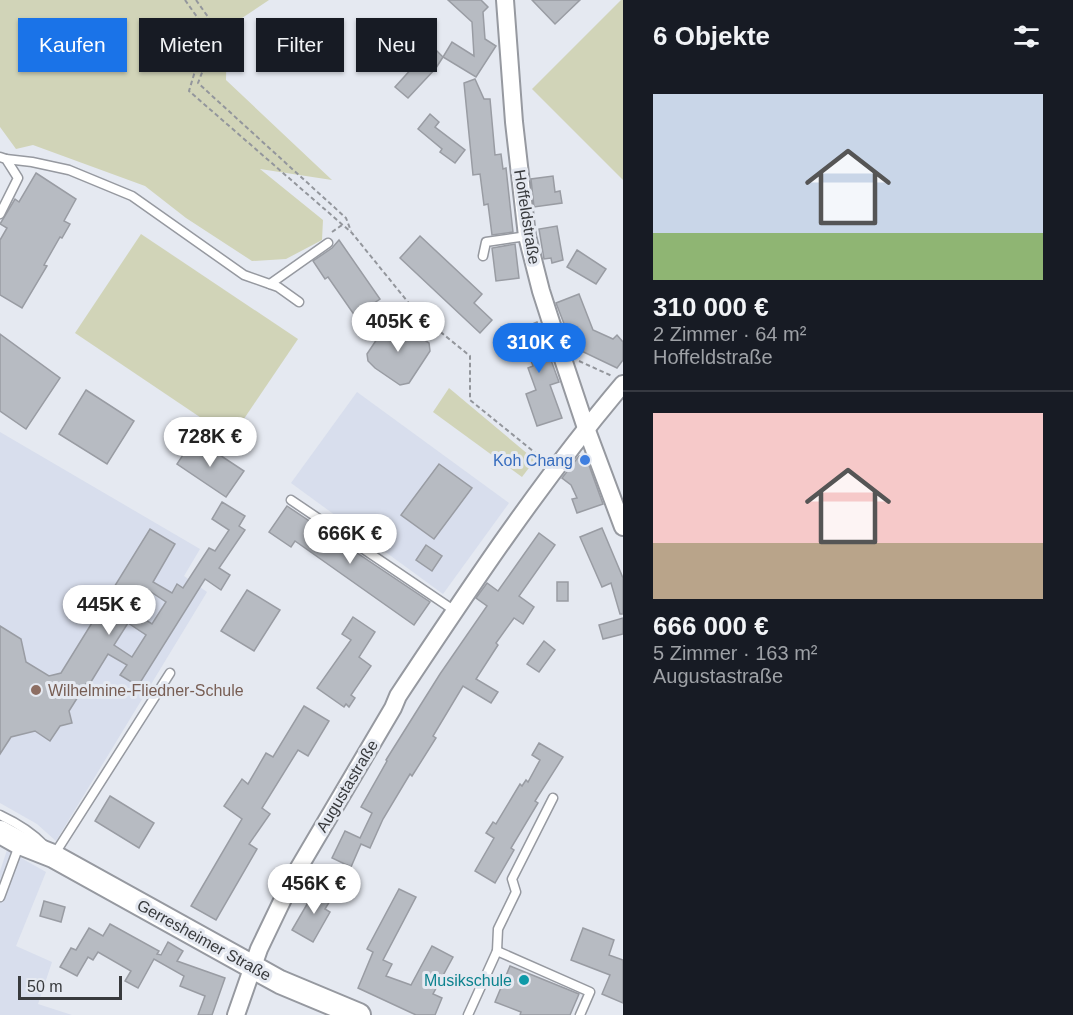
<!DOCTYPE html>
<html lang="de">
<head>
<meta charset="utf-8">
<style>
  :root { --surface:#171b24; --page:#20242c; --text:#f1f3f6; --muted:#9ea1a6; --line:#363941; --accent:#1a73e8 }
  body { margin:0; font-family:Helvetica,sans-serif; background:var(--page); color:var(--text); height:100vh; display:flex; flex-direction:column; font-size:22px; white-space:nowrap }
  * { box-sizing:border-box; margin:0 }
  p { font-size:20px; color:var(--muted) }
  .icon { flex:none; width:33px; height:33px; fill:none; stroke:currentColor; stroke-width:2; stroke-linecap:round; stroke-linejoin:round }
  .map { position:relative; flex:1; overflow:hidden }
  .details { display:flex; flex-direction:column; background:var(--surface); width:450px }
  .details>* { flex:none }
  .guide { position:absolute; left:18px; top:18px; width:514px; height:54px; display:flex; gap:12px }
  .scale { position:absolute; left:18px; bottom:15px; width:104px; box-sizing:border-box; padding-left:6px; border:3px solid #383a3d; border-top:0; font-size:16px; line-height:21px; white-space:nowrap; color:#383a3d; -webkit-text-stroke:4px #e5e9f1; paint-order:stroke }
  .price { position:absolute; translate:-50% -51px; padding:0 14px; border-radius:21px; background:#fff; color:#222; font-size:20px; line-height:39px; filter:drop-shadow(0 2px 3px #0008) }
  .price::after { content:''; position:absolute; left:50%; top:36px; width:18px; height:14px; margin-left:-9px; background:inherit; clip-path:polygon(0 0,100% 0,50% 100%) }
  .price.on { background:var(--accent); color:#fff }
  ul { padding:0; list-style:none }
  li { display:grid; align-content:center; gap:12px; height:318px; padding:0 30px }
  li+li { border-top:2px solid var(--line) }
  li span { display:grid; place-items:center; height:186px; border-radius:0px; color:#555 }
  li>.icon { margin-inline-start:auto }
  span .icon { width:108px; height:108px; fill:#fffc; stroke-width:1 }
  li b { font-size:26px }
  h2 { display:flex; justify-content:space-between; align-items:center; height:72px; padding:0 30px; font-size:26px }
  .chip { padding:0 21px; border-radius:0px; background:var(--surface); box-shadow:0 2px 4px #0004; font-size:21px; line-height:54px }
  .chip.on { background:var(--accent); color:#fff }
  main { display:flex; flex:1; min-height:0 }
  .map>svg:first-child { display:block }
  .built { fill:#d8deed }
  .green { fill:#d1d4b8 }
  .building { fill:#b7bbc2; stroke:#999ca3; stroke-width:1.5; fill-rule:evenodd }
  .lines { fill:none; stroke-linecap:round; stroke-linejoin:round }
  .lane-casing { stroke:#9699a0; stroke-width:11 }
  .street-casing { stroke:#9699a0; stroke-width:20 }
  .secondary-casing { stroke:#9699a0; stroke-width:26 }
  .path { stroke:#93969c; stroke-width:2; stroke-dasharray:4.5 3; stroke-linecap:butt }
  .lane { stroke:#fff; stroke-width:8 }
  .street { stroke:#fff; stroke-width:16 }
  .secondary { stroke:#fff; stroke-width:22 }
  .shop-dot { fill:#3f7fe0; stroke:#e5e9f1; stroke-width:2 }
  .education-dot { fill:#8d6e63; stroke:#e5e9f1; stroke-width:2 }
  .culture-dot { fill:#0f9aa8; stroke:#e5e9f1; stroke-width:2 }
  .labels { text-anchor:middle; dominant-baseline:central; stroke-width:6; stroke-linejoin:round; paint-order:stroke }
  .street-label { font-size:16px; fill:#383a3d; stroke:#e5e9f1 }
  .shop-label { font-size:16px; fill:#366cbe; stroke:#e5e9f1; text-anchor:end }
  .education-label { font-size:16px; fill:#785e54; stroke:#e5e9f1; text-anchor:start }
  .culture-label { font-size:16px; fill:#0d838f; stroke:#e5e9f1; text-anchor:end }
</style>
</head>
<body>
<main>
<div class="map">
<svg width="623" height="1015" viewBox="0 0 623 1015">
  <rect width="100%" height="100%" fill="#e5e9f1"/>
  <g class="built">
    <polygon points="357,392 509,503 443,594 291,483"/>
    <polygon points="0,432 200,549 184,576 207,592 56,841 37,824 0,803"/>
    <polygon points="7,850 46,872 16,946 52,962 38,1004 72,1015 0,1015 0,871"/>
  </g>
  <g class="green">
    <polygon points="0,0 269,0 227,28 226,80 332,180 260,169 323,220 322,240 286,259 252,261 186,218 145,186 33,145 16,149 0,127"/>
    <polygon points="621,0 623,0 623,180 532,89"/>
    <polygon points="141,234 298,339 231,438 75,333"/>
    <polygon points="449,388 535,460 522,477 433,412"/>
  </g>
  <g class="building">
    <polygon points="448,0 481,0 488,7 483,12 485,39 496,46 476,77 443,57 452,42 474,56 472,22"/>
    <polygon points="532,0 580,0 555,24"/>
    <polygon points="432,46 443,57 436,68 408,98 395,87"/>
    <polygon points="475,79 484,99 490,99 495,155 501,154 503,169 506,168 513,232 492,235 488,204 484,205 480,174 473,175 464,83"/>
    <polygon points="430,114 439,122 435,127 465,150 455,163 440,152 442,149 418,129"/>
    <polygon points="36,173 76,199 64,221 70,224 62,238 60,237 44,265 47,266 22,308 0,295 0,240 7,228 0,224 15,199 19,202"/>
    <polygon points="553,176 555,192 560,191 562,203 534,207 531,179"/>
    <polygon points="557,226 563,260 552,263 551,258 544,259 539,229"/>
    <polygon points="420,236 482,294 474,303 492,320 480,333 400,258"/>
    <polygon points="339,240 380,299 355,316 328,277 325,279 313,261 332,248"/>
    <polygon points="515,244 519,278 496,281 492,248"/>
    <polygon points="577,250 606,269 596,284 567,267"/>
    <polygon points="579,294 593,330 613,339 617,335 623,342 623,360 617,368 573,347 556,303"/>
    <polygon points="397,322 429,343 430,351 409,383 400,385 375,368 368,361 367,354 387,324"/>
    <polygon points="537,322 559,382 550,385 562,418 537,426 526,394 536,390 528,368 533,366 521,335 509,347 499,338"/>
    <polygon points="0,334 60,378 26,429 0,411"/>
    <polygon points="86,390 134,421 107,464 59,434"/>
    <polygon points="194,438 244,471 226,497 177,464"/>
    <polygon points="579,456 586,457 603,504 577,513 572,499 577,498 571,485 562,478"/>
    <polygon points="439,464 472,488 434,539 401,515"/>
    <path d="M222,502L245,516L239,526L245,530L219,568L230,575L221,590L205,579L138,686L120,675L127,665L108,654L89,685L86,684L69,711L72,723L60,726L50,741L35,731L11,737L0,754V626L21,639L26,662L49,676L61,673L150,529L175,544L153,582L172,593L177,584L183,588L209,548L215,551L229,530L212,519ZM148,590L166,602L152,624L133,612ZM128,623L146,635L132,657L114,645Z"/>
    <polygon points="287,506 430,602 414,625 295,541 291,547 269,532"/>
    <polygon points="602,528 623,578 623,614 620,614 611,583 602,587 580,537"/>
    <polygon points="539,533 555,545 519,596 534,607 523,624 514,618 496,643 498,645 476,679 498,692 491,703 463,686 433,736 436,738 412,776 410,774 383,819 370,848 361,844 351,867 332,858 345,831 360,838 372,813 361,807 387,761 386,760 440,674 487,606 476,598 487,583 498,591"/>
    <polygon points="426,545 442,556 432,571 416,560"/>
    <rect x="557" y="582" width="11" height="19"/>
    <polygon points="247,590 280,610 254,651 221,631"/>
    <polygon points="353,617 375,632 359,657 371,666 351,695 355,698 349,707 346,704 344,707 317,688 351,640 342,634"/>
    <polygon points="623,618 623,634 603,639 599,625"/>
    <polygon points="544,641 555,650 539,672 527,664"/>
    <polygon points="304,706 329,721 308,756 298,750 262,808 270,814 249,844 257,849 216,920 191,906 242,819 224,806 242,779 248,784 266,753 273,757"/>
    <polygon points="539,743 563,757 535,801 538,803 511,848 514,850 495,883 475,871 494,838 486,833 493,822 496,824 520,784 522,786 526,780 528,782 540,760 532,755"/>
    <polygon points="110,796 154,823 139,848 95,821"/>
    <polygon points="317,887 333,896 325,909 330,912 313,942 292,930"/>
    <polygon points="399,889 416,897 383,960 392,964 386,976 411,985 432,946 453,957 433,994 442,998 435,1015 416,1015 358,988 373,952 367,949"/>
    <polygon points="44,901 65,907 61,922 40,916"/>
    <polygon points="110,924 159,951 157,954 161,955 168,942 183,951 177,961 225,978 212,1015 198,1015 205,996 180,986 184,976 154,959 138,988 125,981 131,971 98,952 93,960 88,957 77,976 60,967 71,948 76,950 89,928 103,936"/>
    <polygon points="583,928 614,940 609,955 623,960 623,1003 602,994 610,975 571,960"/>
    <polygon points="510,966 579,994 570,1015 520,1015 521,1012 495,1002"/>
  </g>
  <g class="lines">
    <g class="lane-casing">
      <g id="lane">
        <polyline points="0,157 6,159 18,178 0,214"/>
        <polyline points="6,159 32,162 69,170 132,196 244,275 278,287 299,302"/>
        <polyline points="483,256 486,242 527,236"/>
        <polyline points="270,284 328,243"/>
        <polyline points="291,500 455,611"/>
        <path d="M0,815C17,823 31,831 44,845"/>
        <polyline points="54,855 170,673"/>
        <polyline points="0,897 20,843"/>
        <polyline points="497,951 590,992 580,1015"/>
        <polyline points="468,1015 497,951 498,929 516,892 512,879 553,798"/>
      </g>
    </g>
    <g class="street-casing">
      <g id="street">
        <polyline points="505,0 514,122 527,236 541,291 559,347 586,428 623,527"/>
        <path d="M236,1015L259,949L294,876L393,708L398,696C469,589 540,482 623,384"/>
      </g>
    </g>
    <g class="secondary-casing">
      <polyline id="secondary" points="0,832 20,843 53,856 280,982 359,1015"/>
    </g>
    <g class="path">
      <polyline points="185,0 207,31 189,91 352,233 416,312 470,356 470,400 544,460"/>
      <polyline points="196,0 218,31 198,83 346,218 351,231"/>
      <polyline points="332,232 342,225"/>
      <polyline points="579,361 612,376"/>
    </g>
    <use href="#lane" class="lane"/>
    <use href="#street" class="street"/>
    <use href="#secondary" class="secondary"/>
  </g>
  <circle class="shop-dot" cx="585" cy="460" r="6"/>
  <circle class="education-dot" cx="36" cy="690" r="6"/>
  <circle class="culture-dot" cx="524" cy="980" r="6"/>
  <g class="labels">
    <g class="street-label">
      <text transform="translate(527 217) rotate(81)">Hoffeldstraße</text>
      <text transform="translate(347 786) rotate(-59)">Augustastraße</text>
      <text transform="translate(204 940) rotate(29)">Gerresheimer Straße</text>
    </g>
    <g class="shop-label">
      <text x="573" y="460">Koh Chang</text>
    </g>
    <g class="education-label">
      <text x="48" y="690">Wilhelmine-Fliedner-Schule</text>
    </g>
    <g class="culture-label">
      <text x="512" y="980">Musikschule</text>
    </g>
  </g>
</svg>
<div class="scale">50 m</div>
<b class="price" style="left:398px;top:353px">405K €</b>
<b class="price on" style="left:539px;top:374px">310K €</b>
<b class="price" style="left:210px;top:468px">728K €</b>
<b class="price" style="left:350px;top:565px">666K €</b>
<b class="price" style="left:109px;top:636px">445K €</b>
<b class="price" style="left:314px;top:915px">456K €</b>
<div class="guide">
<a class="chip on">Kaufen</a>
<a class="chip">Mieten</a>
<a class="chip">Filter</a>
<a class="chip">Neu</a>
</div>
</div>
<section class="details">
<h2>6 Objekte<svg class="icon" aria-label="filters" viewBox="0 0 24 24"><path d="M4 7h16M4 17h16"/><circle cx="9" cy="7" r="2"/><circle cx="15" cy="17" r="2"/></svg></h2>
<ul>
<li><span style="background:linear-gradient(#c9d6e8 75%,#8fb573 0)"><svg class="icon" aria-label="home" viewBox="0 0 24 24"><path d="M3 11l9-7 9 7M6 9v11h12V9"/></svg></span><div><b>310 000 €</b><p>2 Zimmer · 64 m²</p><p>Hoffeldstraße</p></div></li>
<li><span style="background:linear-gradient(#f6c9c9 70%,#b9a48a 0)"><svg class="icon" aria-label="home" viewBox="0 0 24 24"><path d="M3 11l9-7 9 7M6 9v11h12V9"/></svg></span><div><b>666 000 €</b><p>5 Zimmer · 163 m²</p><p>Augustastraße</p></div></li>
</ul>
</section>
</main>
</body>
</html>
